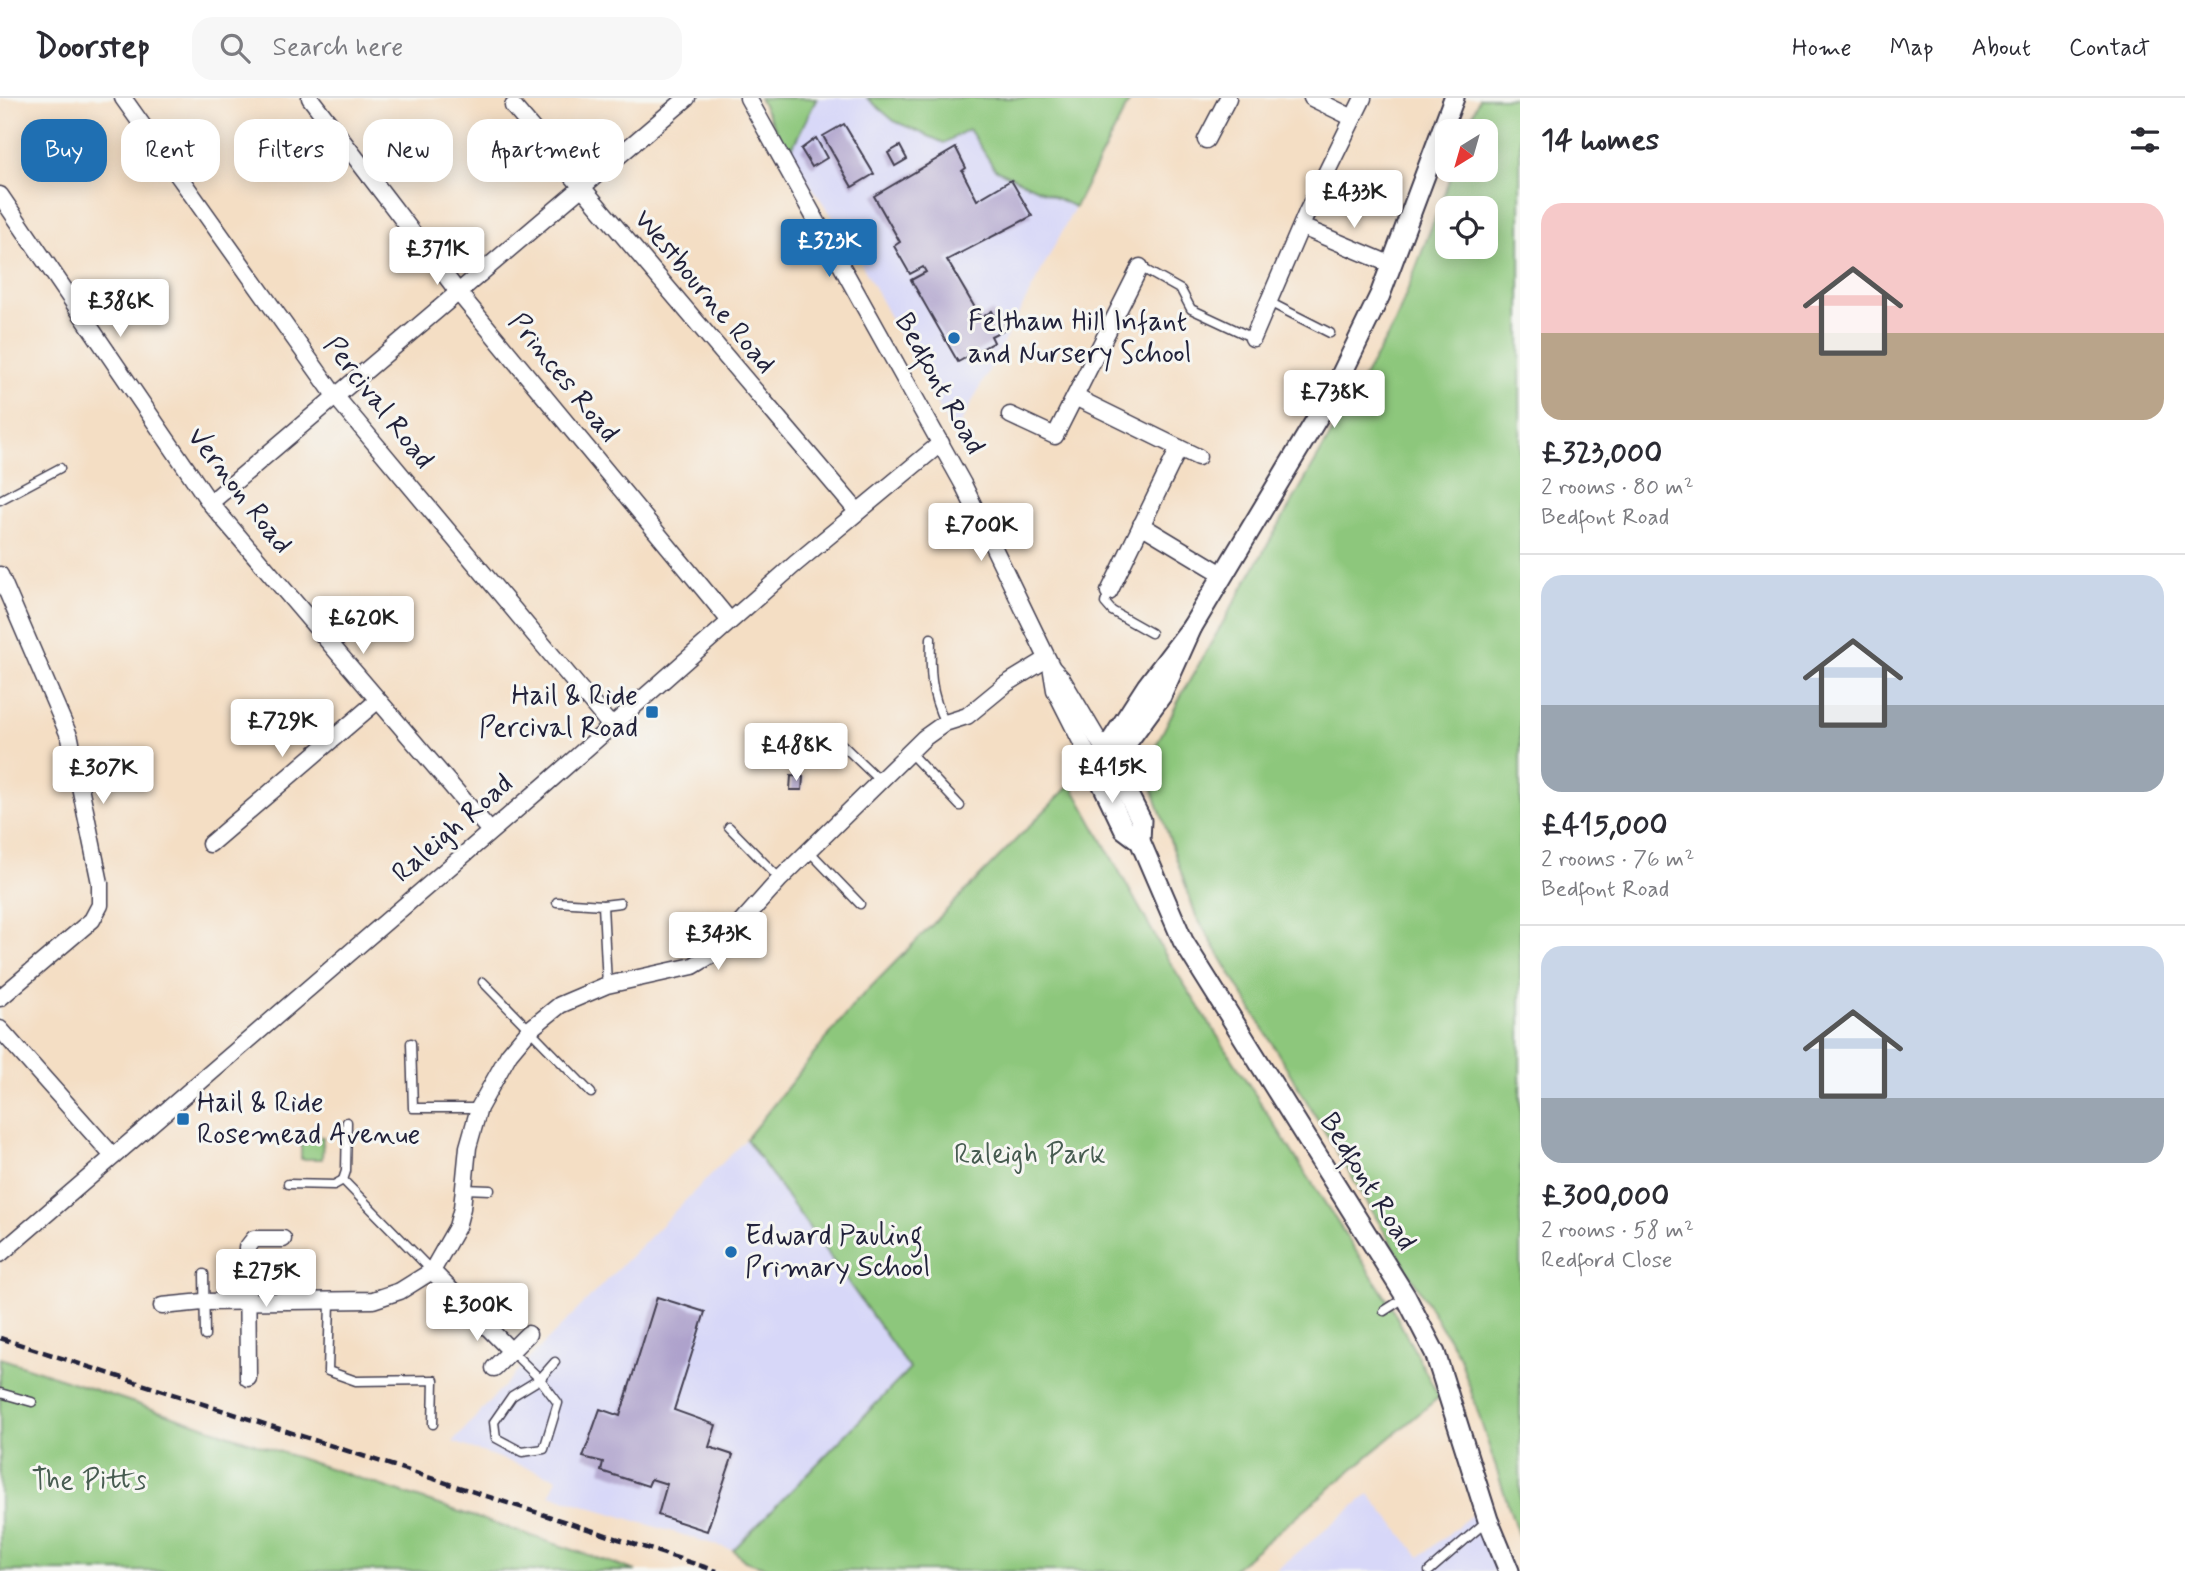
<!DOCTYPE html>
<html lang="en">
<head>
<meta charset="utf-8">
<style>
  :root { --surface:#fff; --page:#f7f7f7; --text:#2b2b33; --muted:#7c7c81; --line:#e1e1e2; --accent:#1f6fb2 }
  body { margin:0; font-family:Mynerve,sans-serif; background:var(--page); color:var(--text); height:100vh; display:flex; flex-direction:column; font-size:26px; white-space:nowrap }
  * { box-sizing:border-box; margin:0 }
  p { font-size:23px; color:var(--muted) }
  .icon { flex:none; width:38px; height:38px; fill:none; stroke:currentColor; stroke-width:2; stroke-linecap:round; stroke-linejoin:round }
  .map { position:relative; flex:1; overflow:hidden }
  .side { display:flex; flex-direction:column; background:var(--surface); width:665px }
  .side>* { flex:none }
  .top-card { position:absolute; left:21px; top:21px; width:665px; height:63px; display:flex; gap:14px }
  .needle { width:46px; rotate:217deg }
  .controls { position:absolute; left:1435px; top:21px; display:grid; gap:14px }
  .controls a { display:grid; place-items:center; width:63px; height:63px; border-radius:14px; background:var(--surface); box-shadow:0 4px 18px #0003; font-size:35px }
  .price { position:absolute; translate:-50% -60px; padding:0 16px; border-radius:7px; background:#fff; color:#222; font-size:23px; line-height:46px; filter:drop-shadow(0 2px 4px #0008) }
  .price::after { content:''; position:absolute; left:50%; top:42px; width:21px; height:16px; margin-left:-10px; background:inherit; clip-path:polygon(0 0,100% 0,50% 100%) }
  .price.current { background:var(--accent); color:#fff }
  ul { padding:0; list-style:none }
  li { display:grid; align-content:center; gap:14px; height:371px; padding:0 21px }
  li+li { border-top:2px solid var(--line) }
  li span { display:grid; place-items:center; height:217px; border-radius:21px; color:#555 }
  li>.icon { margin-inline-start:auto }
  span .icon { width:126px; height:126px; fill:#fffc; stroke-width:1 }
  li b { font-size:30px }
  h2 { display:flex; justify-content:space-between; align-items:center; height:84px; padding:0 21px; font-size:30px }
  .pill { padding:0 24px; border-radius:21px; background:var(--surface); box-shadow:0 4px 18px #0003; font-size:24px; line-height:63px }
  .pill.current { background:var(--accent); color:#fff }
  header { display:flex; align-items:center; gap:42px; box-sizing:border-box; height:98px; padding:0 35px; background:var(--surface); border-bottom:2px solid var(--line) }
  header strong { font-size:33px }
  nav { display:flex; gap:38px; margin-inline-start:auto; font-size:24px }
  .search { width:490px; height:63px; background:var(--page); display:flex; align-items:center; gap:18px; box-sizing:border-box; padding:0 24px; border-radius:21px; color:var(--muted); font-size:26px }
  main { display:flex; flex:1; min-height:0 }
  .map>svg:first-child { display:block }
  .built { fill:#d7d7f8 }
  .green { fill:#8dc77b; stroke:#58745b; stroke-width:2; fill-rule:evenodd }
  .building { fill:#aea2cc }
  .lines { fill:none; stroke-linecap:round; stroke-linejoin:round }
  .service-casing { stroke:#423e50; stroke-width:11 }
  .minor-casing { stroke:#423e50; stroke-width:19 }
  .tertiary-casing { stroke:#423e50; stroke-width:23 }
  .service { stroke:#fff; stroke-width:8 }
  .minor { stroke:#fff; stroke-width:16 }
  .tertiary { stroke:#fff; stroke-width:19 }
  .rail { stroke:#22223b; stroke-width:4.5; stroke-dasharray:10 5; stroke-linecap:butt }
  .poi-dot { fill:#1f6fb2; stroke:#f6f6f2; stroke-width:2.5 }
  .labels { text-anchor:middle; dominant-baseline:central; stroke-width:6; stroke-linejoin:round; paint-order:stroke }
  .street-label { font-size:28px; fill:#22223b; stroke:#f6f6f2 }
  .poi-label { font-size:28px; fill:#22223b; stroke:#f6f6f2; text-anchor:start }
  .park-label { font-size:28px; fill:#475c51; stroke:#f6f6f2 }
</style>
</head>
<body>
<header>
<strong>Doorstep</strong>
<div class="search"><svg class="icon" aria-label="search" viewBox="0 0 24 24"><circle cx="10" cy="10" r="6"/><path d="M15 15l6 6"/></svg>Search here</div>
<nav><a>Home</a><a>Map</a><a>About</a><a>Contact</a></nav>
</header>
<main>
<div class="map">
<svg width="1520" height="1473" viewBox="0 0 1520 1473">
  <rect width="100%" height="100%" fill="#f6f6f2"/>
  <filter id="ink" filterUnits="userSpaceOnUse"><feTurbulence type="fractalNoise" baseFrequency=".0143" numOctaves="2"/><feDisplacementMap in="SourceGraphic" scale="14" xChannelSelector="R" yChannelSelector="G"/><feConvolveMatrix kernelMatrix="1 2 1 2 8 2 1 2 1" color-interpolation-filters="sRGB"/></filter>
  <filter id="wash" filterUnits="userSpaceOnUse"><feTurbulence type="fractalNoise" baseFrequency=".00686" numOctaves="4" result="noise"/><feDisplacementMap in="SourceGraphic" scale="28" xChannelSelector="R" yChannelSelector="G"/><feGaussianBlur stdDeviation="1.57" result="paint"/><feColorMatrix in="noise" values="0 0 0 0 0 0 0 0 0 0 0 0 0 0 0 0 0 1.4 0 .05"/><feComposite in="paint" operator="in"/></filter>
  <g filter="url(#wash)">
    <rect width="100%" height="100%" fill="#f4dec4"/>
    <g class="built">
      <polygon points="817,0 867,0 894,23 969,31 995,71 1075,109 954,338 848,141 789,56"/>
      <polygon points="746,1041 910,1271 733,1452 550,1397 557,1380 453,1344 524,1266"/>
      <polygon points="1369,1396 1420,1459 1475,1414 1497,1473 1275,1473"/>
    </g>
    <g class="green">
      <polygon points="759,0 817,0 789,56"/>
      <polygon points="867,0 1131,0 1075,109 995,71 969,31 944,45 894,23"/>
      <path d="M1479,0H1520V1443L1460,1260L1196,818L1145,669L1183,594L1395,225L1453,72H1486V33H1467ZM1447,110H1486V149H1447Z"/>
      <polygon points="1071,686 1166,858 1390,1206 1439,1299 1231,1473 777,1473 745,1463 733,1452 910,1271 746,1041 855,905"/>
      <polygon points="301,1038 323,1039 322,1061 301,1061"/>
      <polygon points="0,1260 636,1473 0,1473"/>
    </g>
    <g id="blocks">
      <g class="building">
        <polygon points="844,26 874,76 852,89 823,38"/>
        <polygon points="816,40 827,60 812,69 801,51"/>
        <polygon points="900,48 907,61 895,68 888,55"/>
        <polygon points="956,50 966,70 962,73 977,102 1011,82 1032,118 947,162 981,220 992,213 1003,232 991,238 994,244 958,264 911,182 926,174 923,169 910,176 894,148 900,144 874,98"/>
        <polygon points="791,678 803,679 802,692 790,692"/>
        <polygon points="657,1199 705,1214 674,1312 716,1327 709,1349 733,1357 707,1433 658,1417 667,1386 651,1381 648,1388 601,1373 603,1364 583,1359 600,1311 620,1318"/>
      </g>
    </g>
  </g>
  <g filter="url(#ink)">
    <use href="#blocks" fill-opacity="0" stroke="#423e50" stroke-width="2"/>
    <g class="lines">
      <g class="service-casing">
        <g id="service">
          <polyline points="837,158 848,141 861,133"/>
          <polyline points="1140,169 1181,192 1191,211 1253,240"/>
          <polyline points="1269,204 1330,235"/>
          <polyline points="0,402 60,370"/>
          <polyline points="1109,494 1105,505 1112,513 1151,535"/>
          <path d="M931,540C930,572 930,595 945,625"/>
          <polyline points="832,637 878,681"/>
          <polyline points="910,655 960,708"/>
          <polyline points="729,729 780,781"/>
          <polyline points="810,754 860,806"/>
          <polyline points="557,804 603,807 607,887"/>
          <polyline points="603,807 620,805"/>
          <polyline points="483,884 591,995"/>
          <polyline points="411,945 413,1010 479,1010"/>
          <polyline points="343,1082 346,1073 347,1024"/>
          <polyline points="288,1086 334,1087 343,1082 432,1173"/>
          <polyline points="464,1091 490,1092"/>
          <polyline points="204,1176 205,1238"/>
          <polyline points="330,1204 328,1273 356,1283 434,1282 433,1326"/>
          <polyline points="1384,1213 1406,1199"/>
          <polyline points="511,1253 540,1281 555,1264"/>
          <polygon points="540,1281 558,1305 544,1351 522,1354 496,1340 494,1324 512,1298"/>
          <polyline points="0,1295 32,1304"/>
          <polyline points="1429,1473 1488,1422"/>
        </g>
      </g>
      <g class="minor-casing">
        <g id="minor">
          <polyline points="123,0 336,299 611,628"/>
          <polyline points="310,0 458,194 730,523"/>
          <polyline points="748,0 963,386 1051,568 1055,592 1101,683"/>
          <polyline points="1312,0 1353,20"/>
          <polyline points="513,8 857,413"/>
          <polyline points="1206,42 1228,0"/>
          <polyline points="0,97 210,405 490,733"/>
          <polyline points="1302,129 1392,167"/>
          <polyline points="1253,240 1307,114 1363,0"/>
          <polyline points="1075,299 1179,350 1109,494"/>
          <polyline points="1010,317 1055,338 1140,169"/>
          <polyline points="1179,350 1198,359"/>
          <polyline points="210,405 687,0"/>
          <polyline points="1141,427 1224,477"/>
          <polyline points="0,477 70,640 100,785 100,807 92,822 0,900"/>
          <polyline points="1052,570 1062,581 1109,660"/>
          <polyline points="210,746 377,603"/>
          <polyline points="0,931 113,1058"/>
          <polyline points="0,1156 546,686 795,466 941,345"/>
          <polyline points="432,1173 511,1253 528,1236"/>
          <polyline points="162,1208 203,1204 373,1202 400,1193 432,1173 457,1129 462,1110 468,1049 479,1010 509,956 529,932 560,907 607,887 693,868 713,856 780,781 924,640 945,625 967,618 1006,586 1047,561"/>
          <polyline points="494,1270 511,1253"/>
          <polyline points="248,1280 247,1150 254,1141 283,1141"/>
        </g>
      </g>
      <g class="tertiary-casing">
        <g id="tertiary">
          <polyline points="1192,529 1161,598 1112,665 1141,722 1140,743 1183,843 1406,1199 1435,1255 1488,1422 1509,1473"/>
          <polyline points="1140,743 1124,731 1101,683 1105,653 1147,588 1192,529 1334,292 1380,197 1454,0"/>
        </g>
      </g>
      <use href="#service" class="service"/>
      <use href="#minor" class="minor"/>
      <use href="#tertiary" class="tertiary"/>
      <polyline class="rail" points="0,1240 717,1473"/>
    </g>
  </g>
  <g class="poi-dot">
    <circle cx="954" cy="240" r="7"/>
    <rect x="645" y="607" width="14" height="14" rx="3.5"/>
    <rect x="176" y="1014" width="14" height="14" rx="3.5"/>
    <circle cx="731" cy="1154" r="7"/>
  </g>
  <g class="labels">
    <g class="street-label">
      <text transform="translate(704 194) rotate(50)">Westbourne Road</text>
      <text transform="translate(563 280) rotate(51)">Princes Road</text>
      <text transform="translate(939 286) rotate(61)">Bedfont Road</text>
      <text transform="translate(378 305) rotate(52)">Percival Road</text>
      <text transform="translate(239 393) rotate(52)">Vernon Road</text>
      <text transform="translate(453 731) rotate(-41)">Raleigh Road</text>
      <text transform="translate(1367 1084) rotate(58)">Bedfont Road</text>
    </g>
    <g class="poi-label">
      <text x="968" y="224">Feltham Hill Infant<tspan x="968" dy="32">and Nursery School</tspan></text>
      <text x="638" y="598" text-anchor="end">Hail &amp; Ride<tspan x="638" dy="32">Percival Road</tspan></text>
      <text x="197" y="1005">Hail &amp; Ride<tspan x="197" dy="32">Rosemead Avenue</tspan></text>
      <text x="745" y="1138">Edward Pauling<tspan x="745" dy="32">Primary School</tspan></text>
    </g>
    <g class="park-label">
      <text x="1030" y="1057">Raleigh Park</text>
      <text x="89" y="1383">The Pitts</text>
    </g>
  </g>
</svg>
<div class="controls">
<a><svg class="needle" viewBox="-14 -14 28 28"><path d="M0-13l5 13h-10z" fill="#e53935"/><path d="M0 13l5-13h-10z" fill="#7c7c81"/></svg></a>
<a><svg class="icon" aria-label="locate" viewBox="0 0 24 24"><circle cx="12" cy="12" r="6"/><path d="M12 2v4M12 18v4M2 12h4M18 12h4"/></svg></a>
</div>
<b class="price" style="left:1354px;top:132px">£433K</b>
<b class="price current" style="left:829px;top:181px">£323K</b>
<b class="price" style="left:437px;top:189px">£371K</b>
<b class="price" style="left:120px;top:241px">£386K</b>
<b class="price" style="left:1334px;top:332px">£738K</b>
<b class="price" style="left:981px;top:465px">£700K</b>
<b class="price" style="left:363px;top:558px">£620K</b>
<b class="price" style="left:282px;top:661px">£729K</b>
<b class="price" style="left:796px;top:685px">£488K</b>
<b class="price" style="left:1112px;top:707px">£415K</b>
<b class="price" style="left:103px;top:708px">£307K</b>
<b class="price" style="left:718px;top:874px">£343K</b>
<b class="price" style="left:266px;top:1211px">£275K</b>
<b class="price" style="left:477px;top:1245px">£300K</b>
<div class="top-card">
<a class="pill current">Buy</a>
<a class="pill">Rent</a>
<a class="pill">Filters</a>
<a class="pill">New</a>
<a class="pill">Apartment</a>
</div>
</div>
<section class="side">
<h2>14 homes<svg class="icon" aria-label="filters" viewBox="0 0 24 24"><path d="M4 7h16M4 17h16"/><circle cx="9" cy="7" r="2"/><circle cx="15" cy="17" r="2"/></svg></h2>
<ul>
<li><span style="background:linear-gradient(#f6c9c9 60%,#b9a48a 0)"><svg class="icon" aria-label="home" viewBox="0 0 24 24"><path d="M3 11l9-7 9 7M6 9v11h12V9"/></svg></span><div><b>£323,000</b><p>2 rooms · 80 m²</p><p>Bedfont Road</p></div></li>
<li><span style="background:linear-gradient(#c9d6e8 60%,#9aa5b1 0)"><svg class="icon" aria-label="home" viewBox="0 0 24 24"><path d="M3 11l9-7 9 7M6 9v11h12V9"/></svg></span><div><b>£415,000</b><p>2 rooms · 76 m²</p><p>Bedfont Road</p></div></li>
<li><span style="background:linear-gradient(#c9d6e8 70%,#9aa5b1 0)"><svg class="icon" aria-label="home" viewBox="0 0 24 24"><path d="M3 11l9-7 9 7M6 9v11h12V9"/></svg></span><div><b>£300,000</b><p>2 rooms · 58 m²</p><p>Redford Close</p></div></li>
</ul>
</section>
</main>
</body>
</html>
